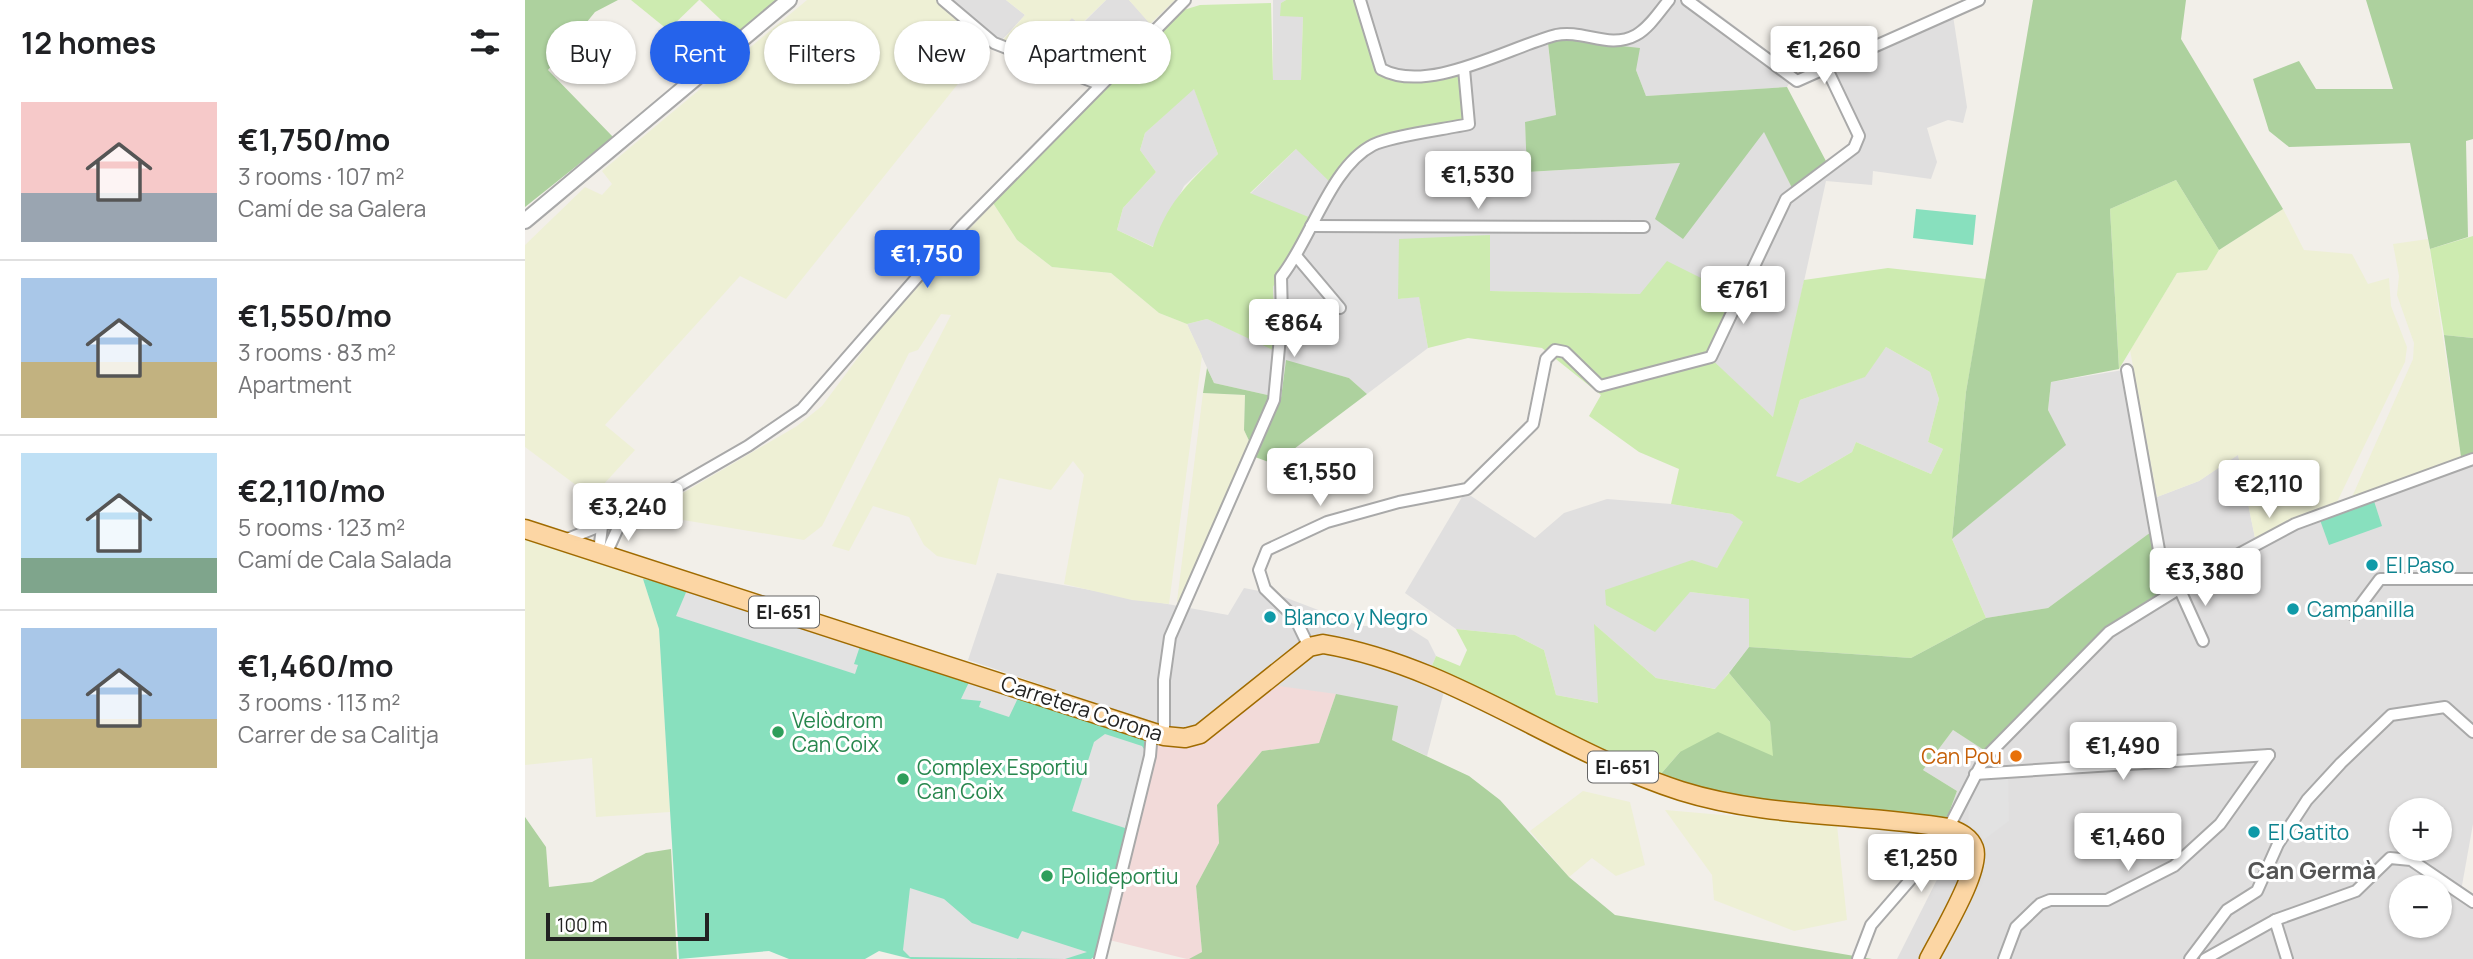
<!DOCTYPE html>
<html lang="en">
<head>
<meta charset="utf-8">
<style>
  :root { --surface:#fff; --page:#f6f6f6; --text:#202124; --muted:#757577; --line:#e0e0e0; --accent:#2563eb }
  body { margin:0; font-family:Manrope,sans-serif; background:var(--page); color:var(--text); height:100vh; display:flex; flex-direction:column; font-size:26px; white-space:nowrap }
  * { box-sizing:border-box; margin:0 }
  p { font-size:23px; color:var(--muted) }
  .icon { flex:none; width:38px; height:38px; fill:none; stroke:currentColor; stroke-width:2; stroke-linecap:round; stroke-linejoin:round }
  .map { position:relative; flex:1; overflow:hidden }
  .drawer { display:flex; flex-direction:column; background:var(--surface); width:525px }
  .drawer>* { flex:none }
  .banner { position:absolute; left:21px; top:21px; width:665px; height:63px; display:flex; gap:14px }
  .controls { position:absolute; left:1864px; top:798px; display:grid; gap:14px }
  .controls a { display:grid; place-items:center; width:63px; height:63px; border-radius:50%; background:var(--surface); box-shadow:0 2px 5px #0004; font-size:35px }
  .scale { position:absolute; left:21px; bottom:18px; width:163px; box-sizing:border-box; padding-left:7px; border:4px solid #222; border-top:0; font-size:19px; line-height:24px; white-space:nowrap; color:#222; -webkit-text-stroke:5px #fff; paint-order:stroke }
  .price { position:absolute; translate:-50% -60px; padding:0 16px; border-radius:7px; background:#fff; color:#222; font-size:23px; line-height:46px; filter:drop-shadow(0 2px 4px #0008) }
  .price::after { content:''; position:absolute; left:50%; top:42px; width:21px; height:16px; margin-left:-10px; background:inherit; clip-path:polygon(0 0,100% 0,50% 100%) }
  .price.on { background:var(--accent); color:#fff }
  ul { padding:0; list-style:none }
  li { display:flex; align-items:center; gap:21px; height:175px; padding:0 21px }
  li+li { border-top:2px solid var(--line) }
  li span { display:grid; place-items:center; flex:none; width:196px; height:140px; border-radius:0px; color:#555 }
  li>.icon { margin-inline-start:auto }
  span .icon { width:84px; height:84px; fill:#fffc; stroke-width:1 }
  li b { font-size:30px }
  h2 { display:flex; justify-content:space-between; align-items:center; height:84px; padding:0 21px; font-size:30px }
  .tag { padding:0 24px; border-radius:32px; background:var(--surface); box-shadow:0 2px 5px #0004; font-size:24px; line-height:63px }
  .tag.on { background:var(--accent); color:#fff }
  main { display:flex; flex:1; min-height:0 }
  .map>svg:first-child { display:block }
  .residential { fill:#e0dfdf; fill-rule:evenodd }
  .commercial { fill:#f2dad9 }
  .farmland { fill:#eef0d5 }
  .grass { fill:#cdebb0; fill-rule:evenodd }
  .forest { fill:#add19e }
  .pitch { fill:#88e0be }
  .parking { fill:#e2e2e2 }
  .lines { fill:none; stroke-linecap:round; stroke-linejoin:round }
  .minor-casing { stroke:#a9a9a9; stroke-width:14 }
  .tertiary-casing { stroke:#a9a9a9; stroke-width:18 }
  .primary-casing { stroke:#a06b00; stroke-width:21 }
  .minor { stroke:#fff; stroke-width:10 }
  .tertiary { stroke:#fff; stroke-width:14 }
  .primary { stroke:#fcd6a4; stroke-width:18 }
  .culture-dot { fill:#0f9aa8; stroke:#fff; stroke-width:2.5 }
  .leisure-dot { fill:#2e9e5b; stroke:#fff; stroke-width:2.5 }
  .food-dot { fill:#e8710a; stroke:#fff; stroke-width:2.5 }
  .labels { text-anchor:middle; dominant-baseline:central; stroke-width:6; stroke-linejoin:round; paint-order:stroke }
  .shield { fill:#fff; stroke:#646464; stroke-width:2 }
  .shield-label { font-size:19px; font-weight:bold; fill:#222 }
  .culture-label { font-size:21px; fill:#0d838f; stroke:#fff; text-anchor:start }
  .street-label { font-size:21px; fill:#222; stroke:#fff }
  .leisure-label { font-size:21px; fill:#27864d; stroke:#fff; text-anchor:start }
  .food-label { font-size:21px; fill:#c56008; stroke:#fff; text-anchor:end }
  .quarter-label { font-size:24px; font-weight:bold; fill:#555; stroke:#fff }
</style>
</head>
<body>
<main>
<section class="drawer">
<h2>12 homes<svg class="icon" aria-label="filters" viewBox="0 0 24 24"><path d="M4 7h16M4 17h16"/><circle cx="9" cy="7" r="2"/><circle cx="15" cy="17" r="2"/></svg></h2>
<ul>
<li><span style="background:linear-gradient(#f6c9c9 65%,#9aa5b1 0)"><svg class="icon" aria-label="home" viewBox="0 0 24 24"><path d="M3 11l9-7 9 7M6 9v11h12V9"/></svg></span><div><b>€1,750/mo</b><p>3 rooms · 107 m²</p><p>Camí de sa Galera</p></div></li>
<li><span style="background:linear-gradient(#a9c7e8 60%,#c2b280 0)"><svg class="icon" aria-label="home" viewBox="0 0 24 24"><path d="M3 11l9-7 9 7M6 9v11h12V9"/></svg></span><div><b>€1,550/mo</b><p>3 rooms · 83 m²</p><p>Apartment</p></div></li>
<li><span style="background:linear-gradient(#bfe0f5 75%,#7fa58c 0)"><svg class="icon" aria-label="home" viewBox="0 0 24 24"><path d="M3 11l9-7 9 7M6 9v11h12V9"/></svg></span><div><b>€2,110/mo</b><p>5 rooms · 123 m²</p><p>Camí de Cala Salada</p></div></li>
<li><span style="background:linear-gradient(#a9c7e8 65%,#c2b280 0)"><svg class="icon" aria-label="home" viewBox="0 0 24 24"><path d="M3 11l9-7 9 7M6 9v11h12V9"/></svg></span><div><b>€1,460/mo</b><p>3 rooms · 113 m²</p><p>Carrer de sa Calitja</p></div></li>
</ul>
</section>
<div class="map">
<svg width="1948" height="959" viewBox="0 0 1948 959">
  <rect width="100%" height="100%" fill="#f2efe9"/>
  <g class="residential">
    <polygon points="411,0 481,0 500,15 476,41 547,18 556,25 581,0 604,0 633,32 577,90 464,45"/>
    <polygon points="748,0 761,0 756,3 778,17 776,80 748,81"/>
    <polygon points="831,0 1175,0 1271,72 1262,87 1121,96 1111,70 1023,44 1031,115 1000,123 1003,172 1156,163 1239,131 1267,188 1327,145 1330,136 1297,62 1427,9 1442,107 1438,123 1423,120 1402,128 1412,162 1406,179 1348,171 1347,185 1301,181 1249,418 1115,294 965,291 965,235 874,299 894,296 903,348 842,394 824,378 761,361 756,398 689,383 662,324 682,319 750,350 748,287 756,267 725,194 771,149 831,153 932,74 870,80 855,71"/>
    <polygon points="669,88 693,154 659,186 629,247 592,230 598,208 631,172 615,150 620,133"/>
    <polygon points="1361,347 1405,372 1414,399 1403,442 1418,449 1406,474 1331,442 1327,452 1274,483 1250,476 1275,400 1339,377"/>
    <path d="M1610,368L1632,497L1674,481L1713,454L1730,538L1948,454V824L1936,891L1948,898V959H1372L1439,826L1421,821L1432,791L1398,770L1428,730L1459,749L1576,631L1637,591L1625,533L1523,608L1461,618L1427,539L1540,445L1523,410L1526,382ZM1876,810H1914V849H1876ZM1876,887H1914V926H1876Z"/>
    <polygon points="946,496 1010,538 1039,513 1082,499 1146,504 1207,514 1219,522 1192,568 1165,592 1224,599 1224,647 1191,689 1131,678 1070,625 1074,703 1031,695 1019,650 990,635 931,629 880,593 937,497"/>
    <polygon points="472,573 703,615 719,588 754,595 835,626 879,625 903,640 911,656 906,668 923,676 902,756 867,740 872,706 727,682 682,723 656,728 633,724 443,660"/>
  </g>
  <polygon class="commercial" points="726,682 811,694 794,743 737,751 692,805 694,843 671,886 677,952 671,959 662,959 576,938 622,746 633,724 656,728 682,723"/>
  <g class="farmland">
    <polygon points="282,0 411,0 464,45 261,299 215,276 80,425 110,450 67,497 0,447 0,245 60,187 77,195 87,184 77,171"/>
    <polygon points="481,0 581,0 555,25 547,18 513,56 476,42 500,15"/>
    <polygon points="604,0 650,0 625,24"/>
    <polygon points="468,203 492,240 527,267 586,273 634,313 662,324 677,356 644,604 607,600 539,584 559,475 548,461 526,490 474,478 451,565 412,556 399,545 384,517 348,506 324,551 307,546 426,315 416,314 393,350 384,353 297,526 279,540 122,514 272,426 297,406 349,336"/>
    <polygon points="1758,209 1779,250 1827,254 1843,284 1864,278 1866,306 1882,347 1880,362 1812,502 1730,538 1713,455 1674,481 1632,497 1605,350 1652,273 1681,270 1694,250"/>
    <polygon points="1903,239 1936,457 1827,497 1888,359 1889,343 1872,295 1874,276 1868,244"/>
    <polygon points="678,393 720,395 719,430 726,445 655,607 652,601"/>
    <polygon points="0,537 115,573 118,579 134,629 145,812 71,817 67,758 0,765"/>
    <polygon points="1058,791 1105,802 1120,865 1091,876 1067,858 1044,877 1005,831"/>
    <polygon points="1140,810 1312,825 1322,920 1269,931 1189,900 1187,875"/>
  </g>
  <g class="grass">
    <polygon points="106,0 174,0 143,30"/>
    <polygon points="175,0 252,0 211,34"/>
    <path d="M761,0H831L855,71L870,80L932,74L937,80L940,116L937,121L853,137L808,185L771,149L725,193L786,218L748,287L750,351L682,319L662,324L634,313L586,273L527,267L492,240L468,203L652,12L675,5L746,3L748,80H776L778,17L755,16L756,3ZM669,89L693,154C662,184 640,206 628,247L592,230L598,208L631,172L615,150L620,133Z"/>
    <polygon points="1651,180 1694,250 1682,270 1652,273 1594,369 1585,209"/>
    <path d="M965,235V291L1115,294L1142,261L1208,294L1181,354L1248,417L1279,280L1363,268L1461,279L1441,392L1427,539L1461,618L1386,658L1224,647V599L1165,592L1130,632L1081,605L1080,590L1167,560L1192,568L1218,522L1207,514L1146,504L1154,469L1114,452L1064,416L1076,395L1017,348L943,338L903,348L894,297L873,299L874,239ZM1361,347L1405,372L1414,399L1403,442L1418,449L1406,474L1331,442L1327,452L1274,483L1251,476L1275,400L1340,377Z"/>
    <polygon points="1948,236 1948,338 1919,335 1905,249"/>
    <polygon points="1069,624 1131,678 1190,689 1204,673 1245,722 1249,757 1155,752 1135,775 1069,750 906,668 911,656 935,666 942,650 931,629 990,635 1019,650 1031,695 1073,703"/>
  </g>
  <g class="forest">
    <polygon points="0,0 93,0 70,12 23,70 88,137 0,207"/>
    <polygon points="1508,0 1661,0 1656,39 1758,209 1694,250 1651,180 1585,209 1594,369 1526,382 1523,410 1541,445 1427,539 1441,392"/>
    <polygon points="1841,0 1948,0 1948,139 1941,141 1943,237 1905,249 1885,143 1764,147 1744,131 1728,79 1774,61 1791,89 1868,89"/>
    <polygon points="1032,39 1115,48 1111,70 1121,96 1262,87 1302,163 1267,188 1239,132 1158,239 1130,219 1155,163 1002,172 1000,122 1031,115 1023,43"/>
    <polygon points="1919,335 1948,338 1948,454 1936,457"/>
    <polygon points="761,360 824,378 842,394 749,464 730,457 756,398"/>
    <polygon points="682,368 689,383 747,396 726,445 719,430 720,395 678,393"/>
    <polygon points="1626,532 1637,591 1576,631 1459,750 1428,730 1398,770 1432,791 1421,821 1214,800 1158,786 1135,775 1155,752 1193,732 1248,756 1245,722 1204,673 1224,647 1386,658 1461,618 1523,608"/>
    <polygon points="811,694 873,706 867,740 944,776 975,800 1044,877 1090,915 1347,959 664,959 677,952 671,886 694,843 692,805 737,751 794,743"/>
    <polygon points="0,817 21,847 24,887 67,882 121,853 146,849 152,959 0,959"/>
  </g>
  <g class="pitch">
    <polygon points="1391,209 1451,215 1448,245 1388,238"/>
    <polygon points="1849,501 1857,526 1804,545 1795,520"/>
    <polygon points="118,579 149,584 617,737 622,746 573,954 566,959 386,959 354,951 340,959 264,959 244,951 154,959 134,629"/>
  </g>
  <g class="parking">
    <polygon points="162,590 335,646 329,664 333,665 330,674 151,616"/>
    <polygon points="445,680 494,696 484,717 454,707 456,701 436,699"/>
    <polygon points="580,734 617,746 621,752 600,828 547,811 569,742"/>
    <polygon points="1483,779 1484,821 1456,842 1444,830 1443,796 1451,780"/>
    <polygon points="385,888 419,899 447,923 493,939 497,931 562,952 540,959 385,957 378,950"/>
  </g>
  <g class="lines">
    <g class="minor-casing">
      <g id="minor">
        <polyline points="418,0 469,43 574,84"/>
        <path d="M835,0L856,69C903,95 984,47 1031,35C1058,29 1084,50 1111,35C1124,28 1134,12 1144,0"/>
        <polyline points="1162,0 1272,81 1454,0"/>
        <polyline points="786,226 1119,227"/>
        <polyline points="772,257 815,308"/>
        <polyline points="1602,370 1642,595"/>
        <polyline points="45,538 105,514 223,446 277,409 436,227 660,0"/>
        <polyline points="74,551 77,527"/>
        <polyline points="81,554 97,519"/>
        <polyline points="1654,588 1678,641"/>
        <polyline points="1828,615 1855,579 1948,579"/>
        <polyline points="784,647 770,618 740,589 734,570 742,550 802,522 874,502 942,489 1008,424 1021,359 1030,350 1040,352 1075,386 1186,357 1261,199 1329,148 1334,136 1301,67"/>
        <path d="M639,736V680L645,637L749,400L757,316L756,277C786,240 805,167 848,145C865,136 922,129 944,124L939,69"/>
        <polyline points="1450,774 1744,755"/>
        <polyline points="1750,920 1762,959"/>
        <polyline points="575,959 625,756 627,732"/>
        <polyline points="1333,959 1346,925 1392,872 1420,858 1426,823 1459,759 1584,632 1686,569 1770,524 1948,459"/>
        <polyline points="1479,959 1491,927 1515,904 1525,900 1582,900 1649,866 1695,824 1744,755"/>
        <polyline points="1665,959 1702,910 1732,891 1753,844 1782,800 1816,763 1866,715 1920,707 1948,732"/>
        <polyline points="1680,959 1750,920 1831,891 1865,858 1886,860 1948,902"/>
      </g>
    </g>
    <g class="tertiary-casing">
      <polyline id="tertiary" points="0,221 264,0"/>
    </g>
    <g class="primary-casing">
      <path id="primary" d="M0,529L639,736L660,738L675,734L784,647L798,644C928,666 1032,751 1156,791C1242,818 1335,813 1424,828C1434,832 1445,837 1449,848C1457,869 1415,937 1404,959"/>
    </g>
    <use href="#minor" class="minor"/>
    <use href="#tertiary" class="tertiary"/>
    <use href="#primary" class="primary"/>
  </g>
  <g class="culture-dot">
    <circle cx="1847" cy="565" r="7"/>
    <circle cx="1768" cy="609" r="7"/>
    <circle cx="745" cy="617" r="7"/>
    <circle cx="1729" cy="832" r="7"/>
  </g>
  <g class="leisure-dot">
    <circle cx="253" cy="732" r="7"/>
    <circle cx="378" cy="779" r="7"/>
    <circle cx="522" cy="876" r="7"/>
  </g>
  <circle class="food-dot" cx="1491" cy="756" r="7"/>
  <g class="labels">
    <g class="shield">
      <rect x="224" y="596.5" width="70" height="31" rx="5"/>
      <rect x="1063" y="751.5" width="70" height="31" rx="5"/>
    </g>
    <g class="shield-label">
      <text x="259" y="612">EI-651</text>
      <text x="1098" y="767">EI-651</text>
    </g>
    <g class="culture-label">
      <text x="1861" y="565">El Paso</text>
      <text x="1782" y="609">Campanilla</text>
      <text x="759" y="617">Blanco y Negro</text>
      <text x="1743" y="832">El Gatito</text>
    </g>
    <g class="street-label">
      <text transform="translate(557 708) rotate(18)">Carretera Corona</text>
    </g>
    <g class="leisure-label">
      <text x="267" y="720">Velòdrom<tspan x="267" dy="24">Can Coix</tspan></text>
      <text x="392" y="767">Complex Esportiu<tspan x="392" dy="24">Can Coix</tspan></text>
      <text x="536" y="876">Polideportiu</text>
    </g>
    <g class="food-label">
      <text x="1477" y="756">Can Pou</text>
    </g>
    <g class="quarter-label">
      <text x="1787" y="869">Can Germà</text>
    </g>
  </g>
</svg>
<div class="controls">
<a>+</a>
<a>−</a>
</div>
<div class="scale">100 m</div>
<b class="price" style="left:1299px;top:86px">€1,260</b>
<b class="price" style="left:953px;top:211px">€1,530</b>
<b class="price on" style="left:402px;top:290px">€1,750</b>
<b class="price" style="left:1218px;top:326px">€761</b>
<b class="price" style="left:769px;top:359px">€864</b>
<b class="price" style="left:795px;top:508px">€1,550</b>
<b class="price" style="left:1744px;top:520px">€2,110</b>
<b class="price" style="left:103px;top:543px">€3,240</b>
<b class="price" style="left:1680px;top:608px">€3,380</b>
<b class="price" style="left:1598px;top:782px">€1,490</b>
<b class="price" style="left:1603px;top:873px">€1,460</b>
<b class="price" style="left:1396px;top:894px">€1,250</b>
<div class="banner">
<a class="tag">Buy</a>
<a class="tag on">Rent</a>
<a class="tag">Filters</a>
<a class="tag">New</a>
<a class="tag">Apartment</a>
</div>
</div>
</main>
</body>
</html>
